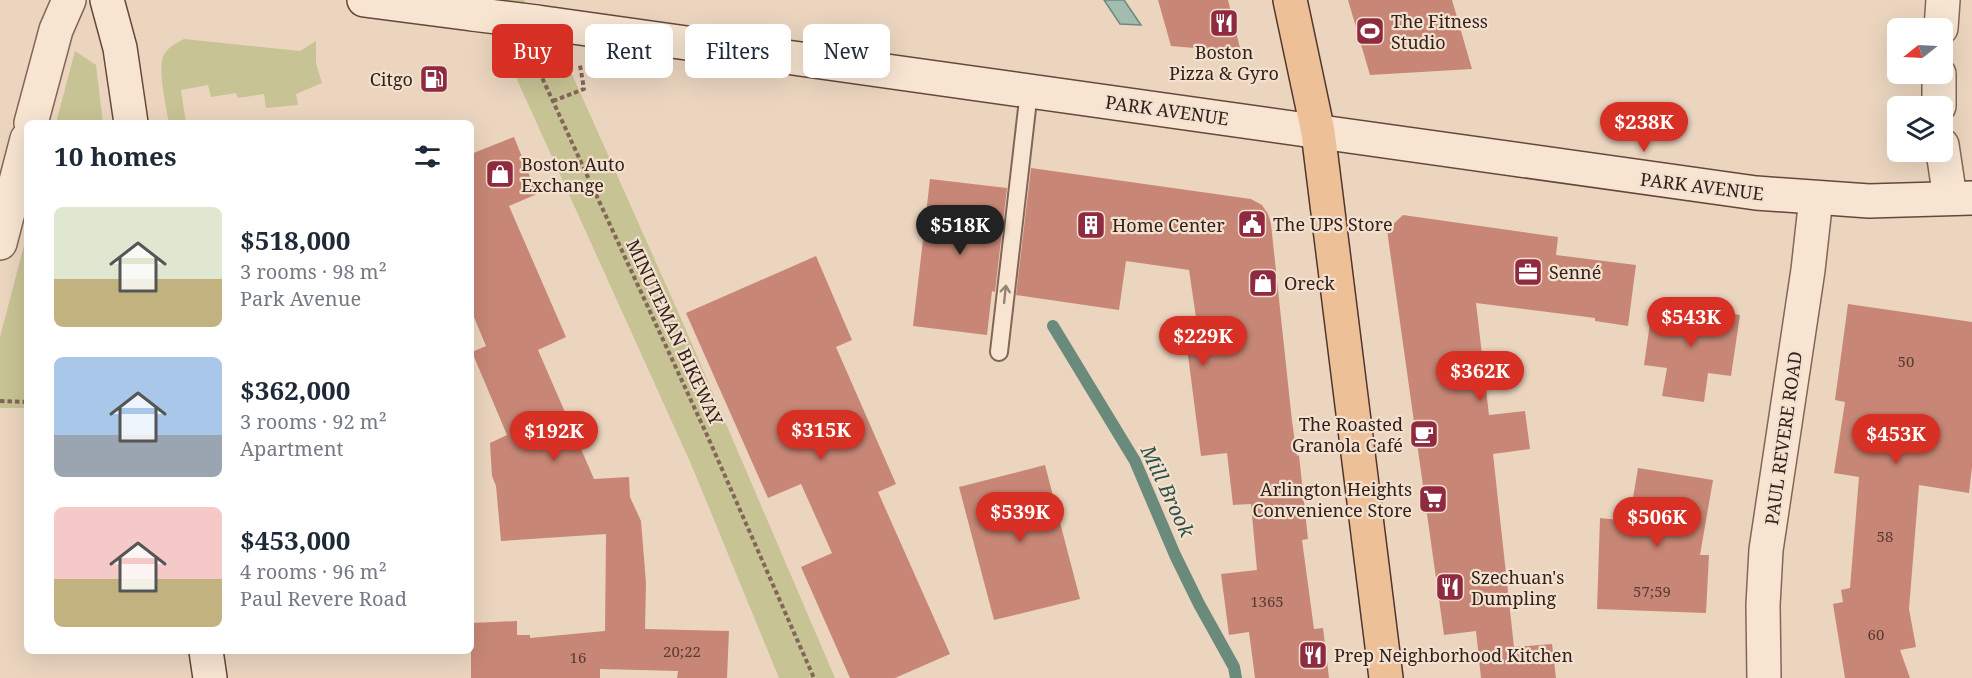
<!DOCTYPE html>
<html lang="en">
<head>
<meta charset="utf-8">
<style>
  :root { --surface:#fff; --page:#f6f6f7; --text:#1f2937; --muted:#747a83; --accent:#d93025 }
  body { margin:0; font-family:"Noto Serif",serif; background:var(--page); color:var(--text); height:100vh; display:flex; flex-direction:column; font-size:22px; white-space:nowrap }
  * { box-sizing:border-box; margin:0 }
  p { font-size:20px; color:var(--muted) }
  .icon { flex:none; width:33px; height:33px; fill:none; stroke:currentColor; stroke-width:2; stroke-linecap:round; stroke-linejoin:round }
  .map { position:relative; flex:1; overflow:hidden }
  .drawer { position:absolute; left:24px; top:120px; width:450px; height:534px; display:flex; flex-direction:column; background:var(--surface); border-radius:9px; box-shadow:0 6px 24px #0002 }
  .drawer>* { flex:none }
  .top-card { position:absolute; left:492px; top:24px; width:570px; height:54px; display:flex; gap:12px }
  .needle { width:39px; rotate:252deg }
  .buttons { position:absolute; left:1887px; top:18px; display:grid; gap:12px }
  .buttons a { display:grid; place-items:center; width:66px; height:66px; border-radius:9px; background:var(--surface); box-shadow:0 6px 24px #0002; font-size:30px }
  .price { position:absolute; translate:-50% -51px; padding:0 14px; border-radius:21px; background:var(--accent); color:#fff; font-size:20px; line-height:39px; filter:drop-shadow(0 2px 3px #0008) }
  .price::after { content:''; position:absolute; left:50%; top:36px; width:18px; height:14px; margin-left:-9px; background:inherit; clip-path:polygon(0 0,100% 0,50% 100%) }
  .price.active { background:#222; color:#fff }
  ul { padding:0; list-style:none }
  li { display:flex; align-items:center; gap:18px; height:150px; padding:0 30px }
  li span { display:grid; place-items:center; flex:none; width:168px; height:120px; border-radius:9px; color:#555 }
  li>.icon { margin-inline-start:auto }
  span .icon { width:72px; height:72px; fill:#fffc; stroke-width:1 }
  li b { font-size:26px }
  h2 { display:flex; justify-content:space-between; align-items:center; height:72px; padding:0 30px; font-size:26px }
  .pill { padding:0 21px; border-radius:9px; background:var(--surface); box-shadow:0 6px 24px #0002; font-size:21px; line-height:54px }
  .pill.active { background:var(--accent); color:#fff }
  .map>svg:first-child { display:block }
  .green { fill:#c8c394 }
  .water { fill:#a2bdaf; stroke:#6a8a7b; stroke-width:1.5 }
  .lines { fill:none; stroke-linecap:round; stroke-linejoin:round }
  .stream { stroke:#6a8a7b; stroke-width:12 }
  .building { fill:#c88776 }
  .lane-casing { stroke:#836658; stroke-width:20 }
  .street-casing { stroke:#836658; stroke-width:36 }
  .secondary-casing { stroke:#65473c; stroke-width:36 }
  .primary-casing { stroke:#51362d; stroke-width:36 }
  .path { stroke:#836658; stroke-width:4; stroke-dasharray:4.5 3; stroke-linecap:butt }
  .lane { stroke:#f7e4d1; stroke-width:16 }
  .street { stroke:#f7e4d1; stroke-width:33 }
  .secondary { stroke:#f7e4d1; stroke-width:33 }
  .primary { stroke:#eec097; stroke-width:33 }
  .secondary-bridge-casing { stroke:#65473c; stroke-width:36; stroke-linecap:butt }
  .secondary-bridge { stroke:#f7e4d1; stroke-width:33 }
  .oneway { stroke:#958376 }
  .labels { text-anchor:middle; dominant-baseline:central; stroke-width:4.5; stroke-linejoin:round; paint-order:stroke }
  .number-label { font-size:15px; fill:#583b32 }
  .poi-label { font-size:18px; fill:#33221c; stroke:#f3e0ce; text-anchor:start }
  .street-label { font-size:18px; fill:#33221c; stroke:#f3e0ce }
  .water-label { font-size:20px; font-style:italic; fill:#2c5248; stroke:#f3e0ce }
</style>
</head>
<body>
<div class="map">
<svg width="1972" height="678" viewBox="0 0 1972 678">
  <rect width="100%" height="100%" fill="#ebd5bf"/>
  <g class="green">
    <polygon points="481,0 524,0 554,71 571,72 679,314 835,678 779,678 691,464"/>
    <path d="M184,39L300,51L316,41V63L322,83L296,94L298,105L266,108L264,94L238,98L236,93L211,97L208,85L181,90L186,123H169C166,108 158,70 163,57C166,48 176,43 184,39Z"/>
    <polygon points="75,51 96,65 103,123 56,123"/>
    <polygon points="27,234 27,408 0,408 0,337"/>
  </g>
  <polygon class="water" points="1104,0 1124,0 1141,25 1120,24"/>
  <g class="lines">
    <polyline class="stream" points="1053,326 1135,461 1175,555 1199,604 1234,667 1236,678"/>
  </g>
  <g class="building">
    <polygon points="1158,0 1228,0 1241,52 1171,46"/>
    <polygon points="1348,0 1452,0 1472,69 1370,75"/>
    <polygon points="514,137 537,194 509,206 566,337 538,350 594,479 629,477 630,497 641,521 646,583 645,629 729,631 727,678 677,678 678,671 600,669 600,678 471,678 471,623 517,621 517,635 530,635 530,638 605,631 606,534 501,541 496,486 492,476 490,443 507,435 472,352 486,346 471,310 471,154"/>
    <polygon points="1031,168 1251,199 1262,205 1268,214 1271,224 1292,421 1297,456 1299,455 1308,539 1302,540 1314,629 1323,628 1329,678 1255,678 1249,632 1229,635 1221,574 1257,570 1251,504 1233,505 1227,453 1201,456 1185,332 1198,331 1189,270 1126,261 1119,310 1016,295"/>
    <polygon points="930,179 1007,188 995,292 992,291 987,335 913,326"/>
    <polygon points="1403,215 1558,237 1556,255 1636,265 1628,326 1595,321 1595,318 1476,303 1489,415 1525,411 1530,449 1493,454 1514,647 1552,644 1556,678 1481,678 1476,631 1444,635 1387,230"/>
    <polygon points="816,256 852,340 836,347 896,484 878,492 950,654 895,678 850,678 801,567 832,553 801,484 768,498 686,313"/>
    <polygon points="1653,302 1740,315 1731,376 1708,373 1704,402 1662,396 1667,368 1644,365"/>
    <polygon points="1848,304 1972,322 1972,467 1969,493 1919,485 1909,609 1916,647 1900,650 1910,678 1845,678 1833,604 1843,602 1841,590 1850,588 1859,477 1834,473 1845,402 1835,400"/>
    <polygon points="1045,465 1080,599 994,620 959,487"/>
    <polygon points="1638,468 1713,480 1700,555 1709,555 1706,613 1597,609 1600,518 1629,521"/>
  </g>
  <g class="lines">
    <g class="lane-casing">
      <polyline id="lane" points="999,352 1029,91"/>
    </g>
    <g class="street-casing">
      <g id="street">
        <polyline points="1941,28 1943,0"/>
        <polyline points="1939,74 1939,106"/>
        <polyline points="31,123 56,30 69,0"/>
        <polyline points="1942,145 1950,198"/>
        <polyline points="0,243 27,139"/>
        <polyline points="1764,678 1763,605 1766,550 1808,270 1816,198"/>
      </g>
    </g>
    <g class="secondary-casing">
      <g id="secondary">
        <polyline points="107,0 120,48 131,123"/>
        <polyline points="364,0 472,14"/>
        <polyline points="537,22 1756,193 1869,201 1972,198"/>
        <polyline points="206,651 210,678"/>
      </g>
    </g>
    <g class="primary-casing">
      <polyline id="primary" points="1290,0 1318,132 1386,678"/>
    </g>
    <g class="path">
      <polyline points="533,58 707,435 814,678"/>
      <polyline points="553,101 584,89 580,65"/>
      <polyline points="0,401 27,402"/>
    </g>
    <use href="#lane" class="lane"/>
    <use href="#street" class="street"/>
    <use href="#secondary" class="secondary"/>
    <use href="#primary" class="primary"/>
    <g class="secondary-bridge-casing">
      <polyline id="secondary-bridge" points="472,14 537,22"/>
    </g>
    <use href="#secondary-bridge" class="secondary-bridge"/>
  </g>
  <defs><path id="oneway-shaft" d="M-6 0H5M1.5-3L5.5 0L1.5 3" fill="none" stroke-width="1.6" stroke-linecap="round" stroke-linejoin="round" transform="scale(1.5)"/></defs>
  <use class="oneway" href="#oneway-shaft" transform="translate(1005 294) rotate(-84)"/>
  <defs>
    <g id="restaurant-square" transform="scale(1.5)"><rect x="-9" y="-9" width="18" height="18" rx="4" fill="#8f2b41" stroke="#f3e0ce"/><path d="M-5-6h1v4h1v-4h1v4h1v-4h1v5L-1.5 .5V6h-2V.5L-5-1ZM5-6V6H3V1.5H1.5Q1.5-4 5-6Z" fill="#fff"/></g>
    <g id="stadium-square" transform="scale(1.5)"><rect x="-9" y="-9" width="18" height="18" rx="4" fill="#8f2b41" stroke="#f3e0ce"/><path d="M0-5a6.5 5 0 1 0 0 10a6.5 5 0 1 0 0-10ZM-3.5-1.8h7v3.6h-7Z" fill="#fff"/></g>
    <g id="fuel-square" transform="scale(1.5)"><rect x="-9" y="-9" width="18" height="18" rx="4" fill="#8f2b41" stroke="#f3e0ce"/><path d="M-5.5-6h7V0h2V4h1.3V-2.5L3-4.5l.8-.8L6-3V5H2.5V1h-1V6h-7ZM-4.2-4.7v3.2H.2V-4.7Z" fill="#fff"/></g>
    <g id="shop-square" transform="scale(1.5)"><rect x="-9" y="-9" width="18" height="18" rx="4" fill="#8f2b41" stroke="#f3e0ce"/><path d="M-5-2.5h2.3a2.7 3.5 0 0 1 5.4 0H5L5.5 6h-11ZM-1.5-2.5h3a1.5 2.3 0 0 0-3 0Z" fill="#fff"/></g>
    <g id="civic-square" transform="scale(1.5)"><rect x="-9" y="-9" width="18" height="18" rx="4" fill="#8f2b41" stroke="#f3e0ce"/><path d="M-.6-6.5H3V-4.5H.6V-3L4-1V1h2V6H-6V1h2V-1L-.6-3ZM-1.2 2.5V6h2.4V2.5Z" fill="#fff"/></g>
    <g id="building-square" transform="scale(1.5)"><rect x="-9" y="-9" width="18" height="18" rx="4" fill="#8f2b41" stroke="#f3e0ce"/><path d="M-4-6H4V6H1V3H-1V6H-4ZM-2.5-4.3h1.7v1.8h-1.7ZM.8-4.3h1.7v1.8H.8ZM-2.5-1h1.7V.8h-1.7ZM.8-1h1.7V.8H.8Z" fill="#fff"/></g>
    <g id="office-square" transform="scale(1.5)"><rect x="-9" y="-9" width="18" height="18" rx="4" fill="#8f2b41" stroke="#f3e0ce"/><path d="M-6-3h4V-5.5h4V-3h4V5H-6ZM-1-4.5V-3h2v-1.5ZM-6 0V1H6V0Z" fill="#fff"/></g>
    <g id="cafe-square" transform="scale(1.5)"><rect x="-9" y="-9" width="18" height="18" rx="4" fill="#8f2b41" stroke="#f3e0ce"/><path d="M-5.5-4.5H6V0H3Q3 3.5 0 3.5H-2.5Q-5.5 3.5-5.5 0ZM3-3.2v2h1.7v-2ZM-6 4.5H4V6H-6Z" fill="#fff"/></g>
    <g id="supermarket-square" transform="scale(1.5)"><rect x="-9" y="-9" width="18" height="18" rx="4" fill="#8f2b41" stroke="#f3e0ce"/><path d="M-6-5.5h2.5l.6 2H6L4.5 2H-2.5L-4.4-4H-6ZM-1.5 3.2a1.3 1.3 0 1 0 .1 0ZM3 3.2a1.3 1.3 0 1 0 .1 0Z" fill="#fff"/></g>
  </defs>
  <g fill-rule="evenodd">
    <use href="#restaurant-square" x="1224" y="23"/>
    <use href="#stadium-square" x="1370" y="31"/>
    <use href="#fuel-square" x="434" y="79"/>
    <use href="#shop-square" x="500" y="174"/>
    <use href="#civic-square" x="1252" y="224"/>
    <use href="#building-square" x="1091" y="225"/>
    <use href="#office-square" x="1528" y="272"/>
    <use href="#shop-square" x="1263" y="283"/>
    <use href="#cafe-square" x="1424" y="434"/>
    <use href="#supermarket-square" x="1433" y="499"/>
    <use href="#restaurant-square" x="1450" y="587"/>
    <use href="#restaurant-square" x="1313" y="655"/>
  </g>
  <g class="labels">
    <g class="number-label">
      <text x="1906" y="361">50</text>
      <text x="1885" y="536">58</text>
      <text x="1652" y="591">57;59</text>
      <text x="1267" y="601">1365</text>
      <text x="1876" y="634">60</text>
      <text x="682" y="651">20;22</text>
      <text x="578" y="657">16</text>
    </g>
    <g class="poi-label">
      <text x="1391" y="21">The Fitness<tspan x="1391" dy="21">Studio</tspan></text>
      <text x="1224" y="52" text-anchor="middle">Boston<tspan x="1224" dy="21">Pizza &amp; Gyro</tspan></text>
      <text x="413" y="79" text-anchor="end">Citgo</text>
      <text x="521" y="164">Boston Auto<tspan x="521" dy="21">Exchange</tspan></text>
      <text x="1273" y="224">The UPS Store</text>
      <text x="1112" y="225">Home Center</text>
      <text x="1549" y="272">Senné</text>
      <text x="1284" y="283">Oreck</text>
      <text x="1403" y="424" text-anchor="end">The Roasted<tspan x="1403" dy="21">Granola Café</tspan></text>
      <text x="1412" y="489" text-anchor="end">Arlington Heights<tspan x="1412" dy="21">Convenience Store</tspan></text>
      <text x="1471" y="577">Szechuan's<tspan x="1471" dy="21">Dumpling</tspan></text>
      <text x="1334" y="655">Prep Neighborhood Kitchen</text>
    </g>
    <g class="street-label">
      <text transform="translate(1167 110) rotate(8)">PARK AVENUE</text>
      <text transform="translate(1702 186) rotate(7)">PARK AVENUE</text>
      <text transform="translate(675 332) rotate(65)">MINUTEMAN BIKEWAY</text>
      <text transform="translate(1783 438) rotate(-82)">PAUL REVERE ROAD</text>
    </g>
    <g class="water-label">
      <text transform="translate(1168 491) rotate(65)">Mill Brook</text>
    </g>
  </g>
</svg>
<div class="buttons">
<a><svg class="needle" viewBox="-14 -14 28 28"><path d="M0-13l5 13h-10z" fill="#e53935"/><path d="M0 13l5-13h-10z" fill="#747a83"/></svg></a>
<a><svg class="icon" aria-label="layers" viewBox="0 0 24 24"><path d="M12 4l9 5-9 5-9-5zM3 14l9 5 9-5"/></svg></a>
</div>
<b class="price" style="left:1644px;top:153px">$238K</b>
<b class="price active" style="left:960px;top:256px">$518K</b>
<b class="price" style="left:1691px;top:348px">$543K</b>
<b class="price" style="left:1203px;top:367px">$229K</b>
<b class="price" style="left:1480px;top:402px">$362K</b>
<b class="price" style="left:821px;top:461px">$315K</b>
<b class="price" style="left:554px;top:462px">$192K</b>
<b class="price" style="left:1896px;top:465px">$453K</b>
<b class="price" style="left:1020px;top:543px">$539K</b>
<b class="price" style="left:1657px;top:548px">$506K</b>
<div class="top-card">
<a class="pill active">Buy</a>
<a class="pill">Rent</a>
<a class="pill">Filters</a>
<a class="pill">New</a>
</div>
<section class="drawer">
<h2>10 homes<svg class="icon" aria-label="filters" viewBox="0 0 24 24"><path d="M4 7h16M4 17h16"/><circle cx="9" cy="7" r="2"/><circle cx="15" cy="17" r="2"/></svg></h2>
<ul>
<li><span style="background:linear-gradient(#dfe7d0 60%,#c2b280 0)"><svg class="icon" aria-label="home" viewBox="0 0 24 24"><path d="M3 11l9-7 9 7M6 9v11h12V9"/></svg></span><div><b>$518,000</b><p>3 rooms · 98 m²</p><p>Park Avenue</p></div></li>
<li><span style="background:linear-gradient(#a9c7e8 65%,#9aa5b1 0)"><svg class="icon" aria-label="home" viewBox="0 0 24 24"><path d="M3 11l9-7 9 7M6 9v11h12V9"/></svg></span><div><b>$362,000</b><p>3 rooms · 92 m²</p><p>Apartment</p></div></li>
<li><span style="background:linear-gradient(#f6c9c9 60%,#c2b280 0)"><svg class="icon" aria-label="home" viewBox="0 0 24 24"><path d="M3 11l9-7 9 7M6 9v11h12V9"/></svg></span><div><b>$453,000</b><p>4 rooms · 96 m²</p><p>Paul Revere Road</p></div></li>
</ul>
</section>
</div>
</body>
</html>
